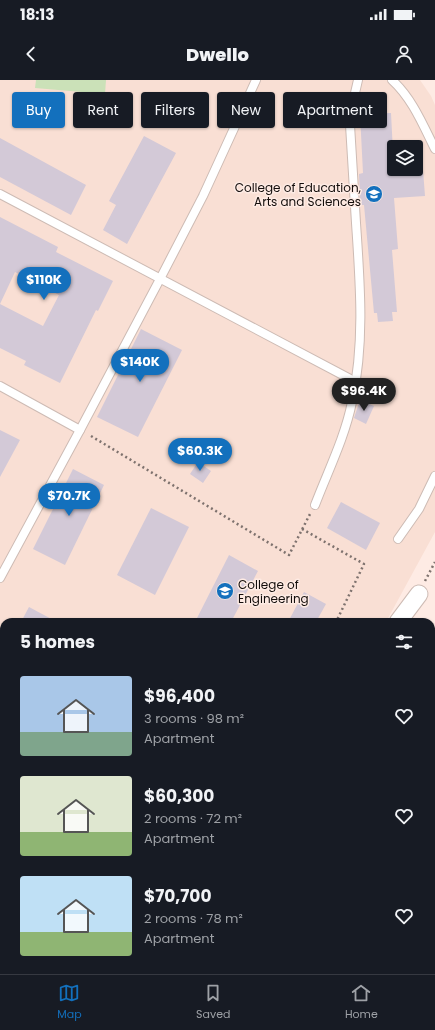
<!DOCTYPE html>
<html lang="en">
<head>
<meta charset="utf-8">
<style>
  :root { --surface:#171b24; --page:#242831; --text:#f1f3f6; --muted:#9ea1a6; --line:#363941; --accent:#1370bd }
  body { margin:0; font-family:Poppins,sans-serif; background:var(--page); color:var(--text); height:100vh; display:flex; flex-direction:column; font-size:15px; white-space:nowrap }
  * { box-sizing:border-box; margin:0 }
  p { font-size:13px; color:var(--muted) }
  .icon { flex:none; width:22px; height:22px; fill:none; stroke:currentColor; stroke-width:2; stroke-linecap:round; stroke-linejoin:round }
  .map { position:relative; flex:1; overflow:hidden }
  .side { position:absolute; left:0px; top:538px; width:435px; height:356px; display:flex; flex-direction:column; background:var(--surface); border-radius:12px 12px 0 0; box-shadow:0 1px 3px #0004 }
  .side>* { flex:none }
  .guide { position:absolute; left:12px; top:12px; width:411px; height:36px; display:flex; gap:8px }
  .controls { position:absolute; left:387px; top:60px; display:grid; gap:8px }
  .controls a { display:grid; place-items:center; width:36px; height:36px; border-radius:4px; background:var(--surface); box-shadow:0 1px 3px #0004; font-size:20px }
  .price { position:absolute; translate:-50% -34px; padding:0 9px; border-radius:14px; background:var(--accent); color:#fff; font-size:13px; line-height:26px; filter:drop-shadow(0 1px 2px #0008) }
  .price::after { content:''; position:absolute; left:50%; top:24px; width:12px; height:9px; margin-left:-6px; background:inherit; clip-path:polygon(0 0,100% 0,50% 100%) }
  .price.selected { background:#222; color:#fff }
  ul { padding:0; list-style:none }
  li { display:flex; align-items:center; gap:12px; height:100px; padding:0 20px }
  li span { display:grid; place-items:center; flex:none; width:112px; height:80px; border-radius:4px; color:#555 }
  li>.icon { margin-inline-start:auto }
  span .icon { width:48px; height:48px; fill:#fffc; stroke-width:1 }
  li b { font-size:17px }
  h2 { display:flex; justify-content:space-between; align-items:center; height:48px; padding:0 20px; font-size:17px }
  .tag { padding:0 14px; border-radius:4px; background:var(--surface); box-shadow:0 1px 3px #0004; font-size:14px; line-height:36px }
  .tag.selected { background:var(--accent); color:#fff }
  .status { display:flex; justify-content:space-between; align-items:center; height:28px; padding:0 20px; background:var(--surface); direction:ltr }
  .status svg { height:11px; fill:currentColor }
  header { display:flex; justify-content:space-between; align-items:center; height:52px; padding:0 20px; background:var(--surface); font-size:18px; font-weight:800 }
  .dock { display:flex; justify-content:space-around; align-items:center; height:56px; border-top:1px solid var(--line); background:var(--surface); font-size:11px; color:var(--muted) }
  .dock a { display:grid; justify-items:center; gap:2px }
  .dock .selected { color:var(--accent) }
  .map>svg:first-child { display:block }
  .built { fill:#f9dfd4; fill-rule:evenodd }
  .green { fill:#cbe1b8 }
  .building { fill:#d3c9d7; fill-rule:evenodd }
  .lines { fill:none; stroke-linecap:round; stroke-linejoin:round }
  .lane-casing { stroke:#cdbbb4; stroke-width:10 }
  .street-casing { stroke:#cdbbb4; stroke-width:19 }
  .path { stroke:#7e726e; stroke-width:2.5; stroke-dasharray:2 3; stroke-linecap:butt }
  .lane { stroke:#fff; stroke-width:8 }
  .street { stroke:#fff; stroke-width:17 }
  .labels { text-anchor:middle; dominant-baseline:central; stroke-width:3; stroke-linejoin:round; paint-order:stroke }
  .poi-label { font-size:12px; fill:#130d0b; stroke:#feebe4; text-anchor:end }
</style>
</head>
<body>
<div class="status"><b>18:13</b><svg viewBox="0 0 49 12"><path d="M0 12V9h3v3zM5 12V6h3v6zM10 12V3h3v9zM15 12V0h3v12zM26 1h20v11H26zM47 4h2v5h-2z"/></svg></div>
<header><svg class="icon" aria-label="back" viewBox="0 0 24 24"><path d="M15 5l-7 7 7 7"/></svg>Dwello<svg class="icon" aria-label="person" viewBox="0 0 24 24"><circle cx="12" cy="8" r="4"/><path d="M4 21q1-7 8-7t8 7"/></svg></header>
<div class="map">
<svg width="435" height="894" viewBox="0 0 435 894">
  <rect width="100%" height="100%" fill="#feebe4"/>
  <path class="built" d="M0,0H420L431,16L435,25V452L386,542H4V782L0,780ZM394,67H416V89H394Z"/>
  <polygon class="green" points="36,0 106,0 105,14 35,8"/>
  <g class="building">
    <polygon points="391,33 394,92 423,90 425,116 394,118 398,169 392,170 397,232 392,232 393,241 378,242 377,233 374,233 364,125 361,125 360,118 359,94 363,93 360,34"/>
    <polygon points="144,56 176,73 127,164 103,150 116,125 109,121"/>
    <polygon points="0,58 86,105 71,135 0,97"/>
    <path d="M0,137L58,167L56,172L113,201L98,231L96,230L60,303L24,285L26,281L0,268ZM15,192L59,215L43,246L0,224Z"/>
    <polygon points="141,249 182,270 138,357 97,337"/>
    <polygon points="360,320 374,326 366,344 354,338"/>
    <polygon points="0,350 20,360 0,397"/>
    <polygon points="198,382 211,391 203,403 190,394"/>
    <polygon points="73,389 104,405 65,485 33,469"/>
    <polygon points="341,422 380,443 366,470 327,448"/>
    <polygon points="151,428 189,447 155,515 117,495"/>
    <polygon points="229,475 258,491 231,542 195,542"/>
    <polygon points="304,512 326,524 316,542 288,542"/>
    <polygon points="29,527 57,542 21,542"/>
  </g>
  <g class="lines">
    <g class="lane-casing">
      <g id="lane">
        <path d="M392,0C412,18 423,45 435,69"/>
        <polyline points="0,114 356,302"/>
        <polyline points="0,306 80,350"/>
        <path d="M315,425C328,391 345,357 352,322C365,262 360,203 356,143C354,110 352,78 350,45L352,26L358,0"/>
        <polyline points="398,459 419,429 435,396"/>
        <polyline points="0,498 80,350 160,199 203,116 236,44 256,0"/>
      </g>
    </g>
    <g class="street-casing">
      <g id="street">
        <polyline points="398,542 419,514"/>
        <polyline points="0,788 4,791"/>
        <polyline points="140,894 143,890"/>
      </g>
    </g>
    <g class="path">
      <polyline points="91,356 289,475 310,434"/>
      <polyline points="302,449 364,484 336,542"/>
      <polyline points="425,501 435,482"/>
    </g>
    <use href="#lane" class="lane"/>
    <use href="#street" class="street"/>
  </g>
  <defs>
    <g id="university-disc" transform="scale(0.9)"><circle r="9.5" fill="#1370bd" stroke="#feebe4"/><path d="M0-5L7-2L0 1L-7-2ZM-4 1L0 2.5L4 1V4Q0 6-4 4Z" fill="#fff"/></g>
  </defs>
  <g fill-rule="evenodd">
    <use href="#university-disc" x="374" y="114"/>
    <use href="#university-disc" x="225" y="511"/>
  </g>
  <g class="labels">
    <g class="poi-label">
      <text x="361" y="107">College of Education,<tspan x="361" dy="14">Arts and Sciences</tspan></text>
      <text x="238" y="504" text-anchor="start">College of<tspan x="238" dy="14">Engineering</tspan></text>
    </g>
  </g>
</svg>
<div class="controls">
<a><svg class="icon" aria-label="layers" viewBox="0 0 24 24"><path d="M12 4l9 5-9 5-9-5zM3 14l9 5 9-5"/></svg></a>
</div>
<b class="price" style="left:44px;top:221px">$110K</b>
<b class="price" style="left:140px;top:303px">$140K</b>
<b class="price selected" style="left:364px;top:332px">$96.4K</b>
<b class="price" style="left:200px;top:392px">$60.3K</b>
<b class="price" style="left:69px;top:437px">$70.7K</b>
<div class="guide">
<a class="tag selected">Buy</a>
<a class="tag">Rent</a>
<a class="tag">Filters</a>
<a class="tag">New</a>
<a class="tag">Apartment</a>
</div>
<section class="side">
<h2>5 homes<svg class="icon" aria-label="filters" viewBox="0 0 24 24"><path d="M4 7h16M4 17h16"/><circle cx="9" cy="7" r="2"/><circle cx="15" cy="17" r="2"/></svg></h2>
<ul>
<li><span style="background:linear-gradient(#a9c7e8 70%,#7fa58c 0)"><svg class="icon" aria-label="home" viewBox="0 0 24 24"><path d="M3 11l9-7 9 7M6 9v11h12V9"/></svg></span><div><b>$96,400</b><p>3 rooms · 98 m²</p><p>Apartment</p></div><svg class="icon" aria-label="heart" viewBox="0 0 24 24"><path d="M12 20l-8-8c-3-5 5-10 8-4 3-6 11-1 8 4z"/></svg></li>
<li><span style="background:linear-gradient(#dfe7d0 70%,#8fb573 0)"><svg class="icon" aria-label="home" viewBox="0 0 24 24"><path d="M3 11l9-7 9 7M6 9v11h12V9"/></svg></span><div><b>$60,300</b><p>2 rooms · 72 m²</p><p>Apartment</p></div><svg class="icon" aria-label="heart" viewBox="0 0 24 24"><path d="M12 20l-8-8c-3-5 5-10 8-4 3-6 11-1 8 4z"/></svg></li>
<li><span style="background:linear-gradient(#bfe0f5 70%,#8fb573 0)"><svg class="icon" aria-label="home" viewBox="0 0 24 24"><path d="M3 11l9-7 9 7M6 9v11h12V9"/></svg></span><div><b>$70,700</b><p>2 rooms · 78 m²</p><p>Apartment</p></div><svg class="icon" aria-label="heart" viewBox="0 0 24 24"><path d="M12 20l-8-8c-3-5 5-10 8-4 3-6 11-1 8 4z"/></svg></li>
</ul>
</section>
</div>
<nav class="dock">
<a class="selected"><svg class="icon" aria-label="map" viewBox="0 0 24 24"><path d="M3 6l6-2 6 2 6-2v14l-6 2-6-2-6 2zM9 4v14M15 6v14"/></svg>Map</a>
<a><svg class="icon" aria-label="saved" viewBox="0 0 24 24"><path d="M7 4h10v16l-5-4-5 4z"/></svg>Saved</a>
<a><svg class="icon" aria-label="home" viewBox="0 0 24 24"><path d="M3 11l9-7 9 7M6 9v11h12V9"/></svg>Home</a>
</nav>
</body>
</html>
